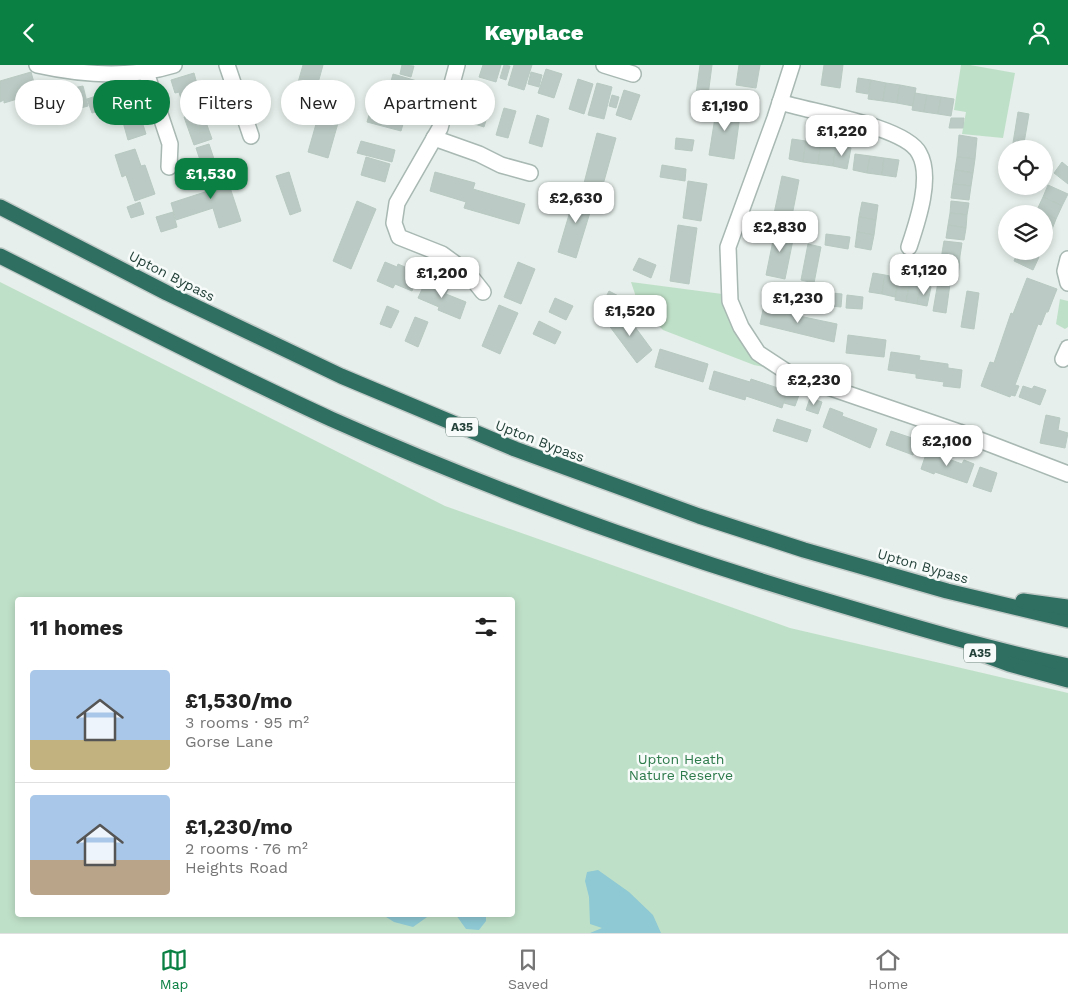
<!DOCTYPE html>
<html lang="en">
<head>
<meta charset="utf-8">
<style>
  :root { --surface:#fff; --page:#f2f2f2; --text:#222; --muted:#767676; --line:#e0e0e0; --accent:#0b8043 }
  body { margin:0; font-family:"Work Sans",sans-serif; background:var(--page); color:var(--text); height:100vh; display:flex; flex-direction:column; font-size:19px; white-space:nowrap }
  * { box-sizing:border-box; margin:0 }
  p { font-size:16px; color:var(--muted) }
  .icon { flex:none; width:28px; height:28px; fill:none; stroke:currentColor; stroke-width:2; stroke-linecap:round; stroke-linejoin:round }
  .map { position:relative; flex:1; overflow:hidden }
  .side { position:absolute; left:15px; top:532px; width:500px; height:320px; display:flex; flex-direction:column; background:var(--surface); border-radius:5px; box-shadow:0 2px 8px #0003 }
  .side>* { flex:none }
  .banner { position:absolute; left:15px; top:15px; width:500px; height:45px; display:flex; gap:10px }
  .buttons { position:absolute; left:998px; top:75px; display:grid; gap:10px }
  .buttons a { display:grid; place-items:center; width:55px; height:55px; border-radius:50%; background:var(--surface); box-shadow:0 2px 8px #0003; font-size:25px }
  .price { position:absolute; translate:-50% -42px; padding:0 11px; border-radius:10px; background:#fff; color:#222; font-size:16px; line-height:32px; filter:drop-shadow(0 1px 2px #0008) }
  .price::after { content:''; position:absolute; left:50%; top:30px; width:15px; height:11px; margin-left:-8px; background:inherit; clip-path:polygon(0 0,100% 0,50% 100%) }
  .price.selected { background:var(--accent); color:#fff }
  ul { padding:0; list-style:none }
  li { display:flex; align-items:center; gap:15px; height:125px; padding:0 15px }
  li+li { border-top:1px solid var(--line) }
  li span { display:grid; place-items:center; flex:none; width:140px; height:100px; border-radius:5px; color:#555 }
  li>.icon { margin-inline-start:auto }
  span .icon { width:60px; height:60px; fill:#fffc; stroke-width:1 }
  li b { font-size:21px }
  h2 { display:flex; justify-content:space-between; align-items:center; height:60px; padding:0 15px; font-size:21px }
  .tag { padding:0 18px; border-radius:22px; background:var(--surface); box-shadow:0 2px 8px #0003; font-size:18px; line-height:45px }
  .tag.selected { background:var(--accent); color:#fff }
  header { display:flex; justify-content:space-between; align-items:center; height:65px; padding:0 15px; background:var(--accent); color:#fff; font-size:22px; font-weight:800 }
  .tab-bar { display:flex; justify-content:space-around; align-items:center; height:70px; border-top:1px solid var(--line); background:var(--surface); font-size:14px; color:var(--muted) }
  .tab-bar a { display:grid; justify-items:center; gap:2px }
  .tab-bar .selected { color:var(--accent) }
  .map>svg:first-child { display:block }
  .green { fill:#bfe0c8; fill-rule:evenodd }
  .water { fill:#8ec9d4 }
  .building { fill:#bbcac4; stroke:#b8c9c2 }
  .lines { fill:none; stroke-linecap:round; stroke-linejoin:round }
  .minor-casing { stroke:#a8b8b2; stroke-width:18 }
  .highway-casing { stroke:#c2cac8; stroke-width:18 }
  .minor { stroke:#fff; stroke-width:15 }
  .highway { stroke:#2f6f62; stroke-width:15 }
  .labels { text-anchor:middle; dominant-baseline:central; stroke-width:5; stroke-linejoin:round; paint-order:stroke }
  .shield { fill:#f7fbf9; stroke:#637a73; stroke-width:1 }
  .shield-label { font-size:12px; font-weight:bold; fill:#24423a }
  .street-label { font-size:14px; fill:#24423a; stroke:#f7fbf9 }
  .park-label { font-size:14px; fill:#2d7a4b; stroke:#f7fbf9 }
</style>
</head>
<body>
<header><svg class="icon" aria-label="back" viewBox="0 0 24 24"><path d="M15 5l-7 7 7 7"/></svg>Keyplace<svg class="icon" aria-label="person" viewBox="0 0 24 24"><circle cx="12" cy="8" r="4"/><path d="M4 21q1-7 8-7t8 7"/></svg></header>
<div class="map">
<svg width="1068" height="868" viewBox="0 0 1068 868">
  <rect width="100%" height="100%" fill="#e6efeb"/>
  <g class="green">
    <polygon points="961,0 970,0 1015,8 1003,73 962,69 966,47 954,45"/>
    <path d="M0,217L445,441L790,563L1068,628V868H0ZM18,535H512V850H18Z"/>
    <polygon points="631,217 730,230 741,262 784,306 754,300 663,265 639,241"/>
    <polygon points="1060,234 1068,236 1068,262 1065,264 1056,259"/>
  </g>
  <g class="water">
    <polygon points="598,805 629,827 653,850 661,868 590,868 602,863 590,859 589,832 585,816 587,807"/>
    <polygon points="383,850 430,850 413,862 394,857"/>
    <polygon points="456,850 486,850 486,856 479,865 466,864"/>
  </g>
  <g class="building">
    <polygon points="303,0 323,0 310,47 291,42"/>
    <polygon points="402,0 414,1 411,12 400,9"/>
    <polygon points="483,0 501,0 496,17 479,12"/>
    <polygon points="504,0 510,1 506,15 500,13"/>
    <polygon points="514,0 532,0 524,25 508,20"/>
    <polygon points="700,0 712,0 707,38 695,36"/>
    <polygon points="739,0 760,0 756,23 736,20"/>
    <polygon points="824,0 843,0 840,23 821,20"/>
    <polygon points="546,4 562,9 554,33 538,28"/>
    <polygon points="31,7 37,28 4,38 4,35 0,37 0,16"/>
    <polygon points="531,7 542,10 539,22 528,19"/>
    <polygon points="194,8 197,19 192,20 199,43 185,48 179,27 175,28 171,15"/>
    <polygon points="393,9 417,16 413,33 388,27"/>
    <polygon points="858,13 871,15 868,29 856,27"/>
    <polygon points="578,14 593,19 584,49 569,44"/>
    <polygon points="871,15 886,18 883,36 868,34"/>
    <polygon points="597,18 612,22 604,54 588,50"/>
    <polygon points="886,18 900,20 897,38 883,36"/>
    <polygon points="134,19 144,49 140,50 146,69 128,75 114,25"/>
    <polygon points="900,20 916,23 913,41 897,38"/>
    <polygon points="83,21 88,41 66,47 65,42 44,48 39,28 62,22 63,25"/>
    <polygon points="624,25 640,30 631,55 616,50"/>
    <polygon points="915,28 927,30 924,47 912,45"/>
    <polygon points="388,29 412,35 408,51 384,45"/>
    <polygon points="99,30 104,45 92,48 87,34"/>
    <polygon points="476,30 492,35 484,62 468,57"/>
    <polygon points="612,30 619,32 616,43 609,41"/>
    <polygon points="927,30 941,32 938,49 924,47"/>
    <polygon points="941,32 954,34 951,51 938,49"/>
    <polygon points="717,40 741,43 734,94 709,90"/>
    <polygon points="371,43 405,52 401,66 367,57"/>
    <polygon points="504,43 516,46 508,73 496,70"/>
    <polygon points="202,46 212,74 194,80 184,52"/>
    <polygon points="1018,47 1029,49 1023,84 1012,84"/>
    <polygon points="537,50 549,54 542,82 529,78"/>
    <polygon points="318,52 338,58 328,93 308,87"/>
    <polygon points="951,53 964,53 963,63 949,63"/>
    <polygon points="597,68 616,73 601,127 583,122"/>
    <polygon points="959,70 977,73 975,94 957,92"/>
    <polygon points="676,73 694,75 692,86 675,84"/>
    <polygon points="792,74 806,76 803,97 789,94"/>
    <polygon points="361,76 395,85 392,97 357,88"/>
    <polygon points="806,76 821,79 818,99 803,97"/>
    <polygon points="209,79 217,103 204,107 196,83"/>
    <polygon points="821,79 836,81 833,101 818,99"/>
    <polygon points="836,81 851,83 847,104 833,101"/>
    <polygon points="135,84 141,101 145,100 155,129 135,136 126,110 122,112 115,90"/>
    <polygon points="855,89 870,91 867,108 853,105"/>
    <polygon points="870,91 884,93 882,110 867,108"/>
    <polygon points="366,92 390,99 385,117 361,110"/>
    <polygon points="957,92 975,94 973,108 955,105"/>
    <polygon points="884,93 899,95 896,112 882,110"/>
    <polygon points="1062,97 1068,102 1068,119 1054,108"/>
    <polygon points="662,100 686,104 685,116 660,112"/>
    <polygon points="223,101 241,156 219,163 213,143 176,155 171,138 208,126 202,108"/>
    <polygon points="955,105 973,108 971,121 953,119"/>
    <polygon points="289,107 301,146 290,150 276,111"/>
    <polygon points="435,107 475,118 473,124 525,139 519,159 464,143 466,137 430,126"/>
    <polygon points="782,111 799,115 790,161 772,158"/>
    <polygon points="688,116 707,119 701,156 683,153"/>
    <polygon points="953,119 971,121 969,135 951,133"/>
    <polygon points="1048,120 1068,129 1062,141 1043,132"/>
    <polygon points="576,126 595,131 576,193 558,187"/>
    <polygon points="1043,132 1062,141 1056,154 1037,145"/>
    <polygon points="357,136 376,144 351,204 333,196"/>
    <polygon points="951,136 969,138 967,150 950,148"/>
    <polygon points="140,137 144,149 131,153 127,142"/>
    <polygon points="862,137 878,140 876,155 859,152"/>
    <polygon points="1037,145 1056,154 1051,167 1044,164 1044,149 1035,149"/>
    <polygon points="173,147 177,162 161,167 156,152"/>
    <polygon points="950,148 967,150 966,163 948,160"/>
    <polygon points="859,152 876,155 874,170 857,167"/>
    <polygon points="678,160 697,163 689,219 670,216"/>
    <polygon points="948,160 966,163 964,175 946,173"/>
    <polygon points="776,161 795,165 785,214 766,210"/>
    <polygon points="857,167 874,170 871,185 855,182"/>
    <polygon points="826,169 850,172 848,184 825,180"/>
    <polygon points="944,176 962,178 960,191 942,188"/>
    <polygon points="808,179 821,182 814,218 801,215"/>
    <polygon points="1018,186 1026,186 1039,192 1033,205 1014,196"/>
    <polygon points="942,188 960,191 959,203 941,201"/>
    <polygon points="639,193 656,200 651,213 633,205"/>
    <polygon points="385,197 397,202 398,199 419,208 412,226 395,219 393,223 377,216"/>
    <polygon points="518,197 535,204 521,239 504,232"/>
    <polygon points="941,201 959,203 957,215 939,213"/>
    <polygon points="873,208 885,210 882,229 869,227"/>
    <polygon points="885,210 899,213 895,232 882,229"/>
    <polygon points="427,213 449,222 446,229 466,237 460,254 438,245 439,242 418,233"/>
    <polygon points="1027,213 1057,224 1048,247 1046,247 1041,260 1038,259 1015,320 1019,321 1015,331 1011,330 1010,332 981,321 990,297 994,298 1011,248 1013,249"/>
    <polygon points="898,216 910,218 906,237 895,235"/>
    <polygon points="938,217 950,219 946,248 933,246"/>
    <polygon points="910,218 921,220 917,239 906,237"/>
    <polygon points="921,220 931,222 927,241 917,239"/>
    <polygon points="609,226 626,235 622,244 604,236"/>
    <polygon points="812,226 842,229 841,242 811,239"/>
    <polygon points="967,226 979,228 974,264 961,262"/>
    <polygon points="847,230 863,232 862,244 846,243"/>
    <polygon points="555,233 573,241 566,255 549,247"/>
    <polygon points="499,240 518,248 500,289 482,281"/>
    <polygon points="764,240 800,248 799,251 837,259 834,277 760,259"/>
    <polygon points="387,241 399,246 391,263 380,259"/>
    <polygon points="624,247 652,285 637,298 608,259"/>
    <polygon points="415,252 428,257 418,282 405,276"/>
    <polygon points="539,256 561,267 555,279 533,269"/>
    <polygon points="848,270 886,275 884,292 846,288"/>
    <polygon points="660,284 708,299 703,317 655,302"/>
    <polygon points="891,287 920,291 919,295 948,299 948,303 962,305 960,323 943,321 944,317 916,313 916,309 888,305"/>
    <polygon points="714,306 750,317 751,314 787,326 782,343 746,331 745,335 709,324"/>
    <polygon points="1023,321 1032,324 1034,321 1046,325 1040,340 1019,332"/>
    <polygon points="787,326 799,330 795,341 784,338"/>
    <polygon points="810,333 822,337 818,349 806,345"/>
    <polygon points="830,343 843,348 842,351 877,364 870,383 823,362"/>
    <polygon points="1046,350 1060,353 1058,365 1068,368 1065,383 1040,378"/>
    <polygon points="777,354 811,365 807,377 773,366"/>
    <polygon points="891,366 918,375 913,390 886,380"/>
    <polygon points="927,386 962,399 964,395 974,399 967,418 935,407 934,409 921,404"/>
    <polygon points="980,402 997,408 991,427 973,421"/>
  </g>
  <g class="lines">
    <g class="minor-casing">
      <g id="minor">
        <path d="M37,0C82,10 129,14 174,0"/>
        <polyline points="227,0 251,71"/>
        <polyline points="457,0 440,63 397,138 394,158 399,172 442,189 468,208 483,227"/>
        <polyline points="604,0 633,9"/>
        <polyline points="792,0 775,53 728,182 730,236 741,262 758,288 790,309 959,367 1068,409"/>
        <polyline points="146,7 170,79 169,102"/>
        <path d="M780,37C810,47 905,61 919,88C933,112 917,158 909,182"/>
        <polyline points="434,73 479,89 501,100 530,108"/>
        <polyline points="1068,194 1065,206 1068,218"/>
        <polyline points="1063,294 1068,283"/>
      </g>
    </g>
    <g class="highway-casing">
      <g id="highway">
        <polyline points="0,142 167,228 341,311 515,384 699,451 804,485 947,526 1068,555"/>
        <path d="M0,191C110,246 219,303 331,354C495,427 662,487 834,538C911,561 989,584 1068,601"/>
        <polyline points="1023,536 1068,542"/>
        <polyline points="982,589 1009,599 1068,615"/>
      </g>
    </g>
    <use href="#minor" class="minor"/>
    <use href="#highway" class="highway"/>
  </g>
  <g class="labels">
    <g class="shield">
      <rect x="446" y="352.5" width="32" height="19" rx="4"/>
      <rect x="964" y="578.5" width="32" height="19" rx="4"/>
    </g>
    <g class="shield-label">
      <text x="462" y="362">A35</text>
      <text x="980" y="588">A35</text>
    </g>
    <g class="street-label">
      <text transform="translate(172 211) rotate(27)">Upton Bypass</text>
      <text transform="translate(540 376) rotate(21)">Upton Bypass</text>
      <text transform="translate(923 501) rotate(16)">Upton Bypass</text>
    </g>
    <g class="park-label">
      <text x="681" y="694">Upton Heath<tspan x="681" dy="16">Nature Reserve</tspan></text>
    </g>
  </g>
</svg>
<div class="buttons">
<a><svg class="icon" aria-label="locate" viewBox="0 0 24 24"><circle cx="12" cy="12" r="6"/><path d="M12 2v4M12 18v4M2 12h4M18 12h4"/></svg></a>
<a><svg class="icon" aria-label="layers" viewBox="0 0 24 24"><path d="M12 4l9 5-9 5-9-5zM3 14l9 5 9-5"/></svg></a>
</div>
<b class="price" style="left:725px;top:67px">£1,190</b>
<b class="price" style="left:842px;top:92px">£1,220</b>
<b class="price selected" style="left:211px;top:135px">£1,530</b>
<b class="price" style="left:576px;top:159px">£2,630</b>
<b class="price" style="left:780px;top:188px">£2,830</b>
<b class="price" style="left:924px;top:231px">£1,120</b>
<b class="price" style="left:442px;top:234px">£1,200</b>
<b class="price" style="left:798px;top:259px">£1,230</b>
<b class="price" style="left:630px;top:272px">£1,520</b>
<b class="price" style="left:814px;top:341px">£2,230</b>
<b class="price" style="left:947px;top:402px">£2,100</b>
<div class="banner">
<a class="tag">Buy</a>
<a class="tag selected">Rent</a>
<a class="tag">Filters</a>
<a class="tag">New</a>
<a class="tag">Apartment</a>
</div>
<section class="side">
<h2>11 homes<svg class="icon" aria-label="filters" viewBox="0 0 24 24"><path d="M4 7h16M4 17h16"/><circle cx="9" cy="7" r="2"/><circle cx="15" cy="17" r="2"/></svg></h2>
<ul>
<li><span style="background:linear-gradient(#a9c7e8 70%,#c2b280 0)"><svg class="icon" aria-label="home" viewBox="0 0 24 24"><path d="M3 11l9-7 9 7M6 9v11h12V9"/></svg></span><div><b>£1,530/mo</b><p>3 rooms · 95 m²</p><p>Gorse Lane</p></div></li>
<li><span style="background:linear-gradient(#a9c7e8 65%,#b9a48a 0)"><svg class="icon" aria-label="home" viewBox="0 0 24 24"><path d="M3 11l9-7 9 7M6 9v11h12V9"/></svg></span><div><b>£1,230/mo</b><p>2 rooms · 76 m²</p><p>Heights Road</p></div></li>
</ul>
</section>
</div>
<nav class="tab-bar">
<a class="selected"><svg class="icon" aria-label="map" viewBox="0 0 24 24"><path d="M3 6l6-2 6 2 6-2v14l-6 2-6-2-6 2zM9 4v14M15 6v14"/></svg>Map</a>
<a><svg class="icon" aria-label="saved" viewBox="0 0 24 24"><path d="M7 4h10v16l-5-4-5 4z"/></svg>Saved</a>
<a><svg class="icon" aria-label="home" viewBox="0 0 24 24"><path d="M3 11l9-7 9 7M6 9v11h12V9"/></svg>Home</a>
</nav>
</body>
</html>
